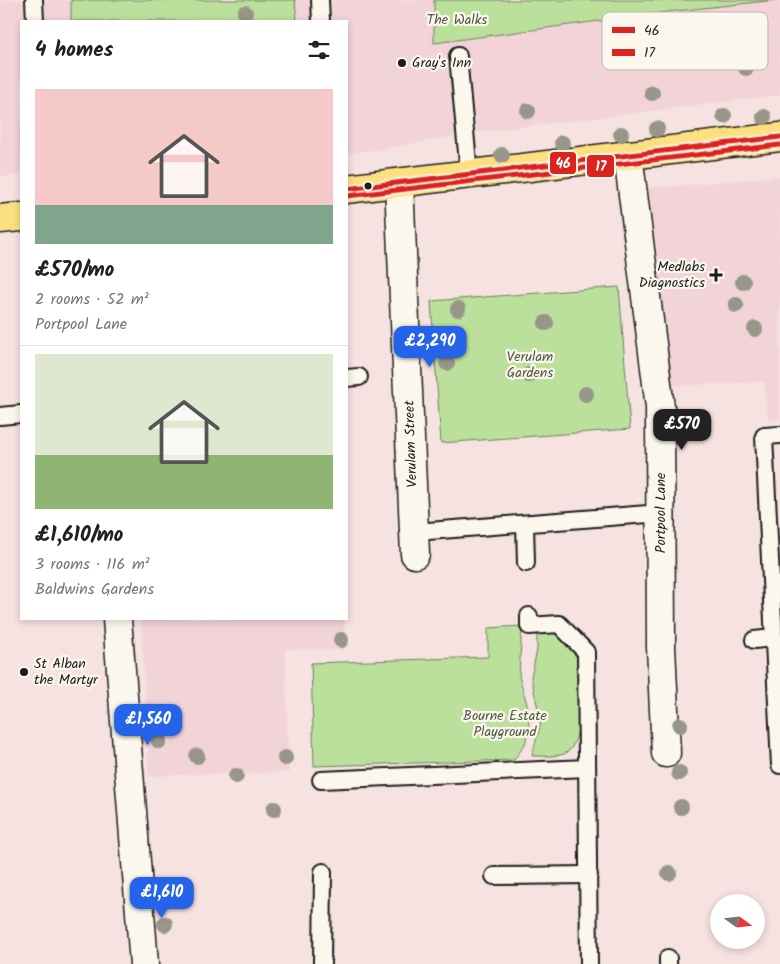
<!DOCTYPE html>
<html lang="en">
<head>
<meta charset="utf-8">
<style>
  :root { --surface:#fff; --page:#f2f2f2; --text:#202124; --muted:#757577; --line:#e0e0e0; --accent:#2563eb }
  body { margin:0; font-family:Kalam,sans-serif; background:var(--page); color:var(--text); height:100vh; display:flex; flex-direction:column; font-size:19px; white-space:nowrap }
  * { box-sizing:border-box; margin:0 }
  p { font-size:16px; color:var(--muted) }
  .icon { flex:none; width:28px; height:28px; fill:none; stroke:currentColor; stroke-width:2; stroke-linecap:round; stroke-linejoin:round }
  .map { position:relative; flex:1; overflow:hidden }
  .panel { position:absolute; left:20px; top:20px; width:328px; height:600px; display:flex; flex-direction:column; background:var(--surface); border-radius:0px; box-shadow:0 2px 8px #0003 }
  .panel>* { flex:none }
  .needle { width:32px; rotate:105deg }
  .controls { position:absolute; left:710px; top:894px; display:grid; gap:10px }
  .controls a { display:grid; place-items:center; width:55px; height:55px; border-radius:50%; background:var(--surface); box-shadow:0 2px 8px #0003; font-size:25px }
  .price { position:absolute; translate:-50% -42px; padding:0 11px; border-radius:10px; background:var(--accent); color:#fff; font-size:16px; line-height:32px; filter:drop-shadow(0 1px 2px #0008) }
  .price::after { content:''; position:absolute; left:50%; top:30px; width:15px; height:11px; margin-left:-8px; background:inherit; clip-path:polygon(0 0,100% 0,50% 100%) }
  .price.active { background:#222; color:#fff }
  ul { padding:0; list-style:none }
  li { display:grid; align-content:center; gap:10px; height:265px; padding:0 15px }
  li+li { border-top:1px solid var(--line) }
  li span { display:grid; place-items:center; height:155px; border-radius:0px; color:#555 }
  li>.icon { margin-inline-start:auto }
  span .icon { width:90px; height:90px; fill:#fffc; stroke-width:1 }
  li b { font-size:21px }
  h2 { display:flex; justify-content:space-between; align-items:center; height:60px; padding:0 15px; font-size:21px }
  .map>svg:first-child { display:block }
  .built { fill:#f2d4d8 }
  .green { fill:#bbe09b; stroke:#6c7e5c }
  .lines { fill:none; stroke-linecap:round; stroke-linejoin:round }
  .lane-casing { stroke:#1c1c1c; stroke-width:20 }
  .street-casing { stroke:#1c1c1c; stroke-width:31 }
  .primary-casing { stroke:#1c1c1c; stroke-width:31 }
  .lane { stroke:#fbf7ec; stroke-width:16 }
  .street { stroke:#fbf7ec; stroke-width:28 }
  .primary { stroke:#fce080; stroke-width:28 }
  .bus-1-casing { stroke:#fbf7ec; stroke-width:9 }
  .bus-2-casing { stroke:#fbf7ec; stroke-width:9 }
  .bus-1 { stroke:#dc241f; stroke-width:5 }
  .bus-2 { stroke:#dc241f; stroke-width:5 }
  .tree { fill:#989689 }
  .poi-dot { fill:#1c1c1c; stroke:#fbf7ec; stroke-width:2 }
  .labels { text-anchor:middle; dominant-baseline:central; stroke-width:4.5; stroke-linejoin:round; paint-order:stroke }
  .park-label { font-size:14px; fill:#4c5742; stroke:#fbf7ec }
  .poi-label { font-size:14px; fill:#1c1c1c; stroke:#fbf7ec; text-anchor:start }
  .street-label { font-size:14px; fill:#1c1c1c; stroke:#fbf7ec }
  .key { fill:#fbf7ec; stroke:#b8b5ae; stroke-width:1 }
  .key-label { font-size:14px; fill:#1c1c1c }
  .line-badge { stroke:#fbf7ec; stroke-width:2 }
  .badge-label { font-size:14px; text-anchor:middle; font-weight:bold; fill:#fff }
</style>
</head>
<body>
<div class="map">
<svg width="780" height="964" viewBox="0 0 780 964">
  <rect width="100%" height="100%" fill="#f6e2e0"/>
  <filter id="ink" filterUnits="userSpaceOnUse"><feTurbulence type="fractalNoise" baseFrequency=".02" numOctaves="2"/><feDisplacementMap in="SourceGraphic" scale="10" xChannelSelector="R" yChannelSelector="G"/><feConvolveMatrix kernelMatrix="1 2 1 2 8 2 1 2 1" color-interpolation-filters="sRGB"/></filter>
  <g filter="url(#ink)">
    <g class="built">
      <polygon points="0,0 780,0 780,95 466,134 378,150 346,153 346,21 21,21 21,175 0,177"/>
      <polygon points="780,176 780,419 768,419 764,382 642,387 619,191"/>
      <polygon points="141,619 344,619 345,650 285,649 289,772 149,776"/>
    </g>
    <g class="green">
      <polygon points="71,0 295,0 297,21 71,21"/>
      <polygon points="434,0 776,0 667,12 434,43"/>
      <polygon points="619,287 630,429 441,443 431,301"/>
      <polygon points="522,626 519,676 528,708 529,728 525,744 514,760 314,766 311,663 488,657 488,628"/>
      <path d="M552,630L578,658C578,679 587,745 564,754C554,757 542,756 532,756L541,722L531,677L537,650V631Z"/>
    </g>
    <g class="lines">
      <g class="lane-casing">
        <g id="lane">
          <polyline points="34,0 35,21"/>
          <polyline points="320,0 321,21"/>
          <polyline points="458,56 469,174"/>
          <polyline points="346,378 359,377"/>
          <polyline points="0,416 21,414"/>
          <polyline points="780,435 764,436 780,765"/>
          <polyline points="525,524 526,563"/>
          <polyline points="415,532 661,513"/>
          <polyline points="529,616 529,626 559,624 586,652 589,964"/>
          <polyline points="754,640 774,638"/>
          <polyline points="321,780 587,768"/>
          <polyline points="494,876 589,875"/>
          <polyline points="668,958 668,964"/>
          <polyline points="322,964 323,872"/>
        </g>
      </g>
      <g class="street-casing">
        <g id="street">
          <polyline points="628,155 660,407 661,647 666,753"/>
          <polyline points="399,183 415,554"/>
          <polyline points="117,619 144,964"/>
        </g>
      </g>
      <g class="primary-casing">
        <g id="primary">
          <polyline points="346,189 780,137"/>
          <polyline points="0,219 21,217"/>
        </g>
      </g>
      <use href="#lane" class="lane"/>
      <use href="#street" class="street"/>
      <use href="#primary" class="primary"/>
      <g class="bus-1-casing">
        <polyline id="bus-1" points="346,189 780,137"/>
      </g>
      <g class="bus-2-casing">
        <polyline id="bus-2" points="347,196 780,145"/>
      </g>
      <use href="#bus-1" class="bus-1"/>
      <use href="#bus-2" class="bus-2"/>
    </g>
    <g class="tree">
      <circle cx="245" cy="13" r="8"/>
      <circle cx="746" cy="68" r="8"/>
      <circle cx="652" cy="93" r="8"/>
      <circle cx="528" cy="111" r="8"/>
      <circle cx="724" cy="116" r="8"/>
      <circle cx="764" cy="117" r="8"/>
      <circle cx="657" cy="129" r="8"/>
      <circle cx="621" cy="134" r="8"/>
      <circle cx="562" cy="143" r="8"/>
      <circle cx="502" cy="155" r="8"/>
      <circle cx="743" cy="282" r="8"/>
      <circle cx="736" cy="305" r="8"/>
      <circle cx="458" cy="309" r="8"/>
      <circle cx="546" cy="323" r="8"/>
      <circle cx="755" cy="329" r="8"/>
      <circle cx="447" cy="363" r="8"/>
      <circle cx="529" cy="375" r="8"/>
      <circle cx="586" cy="394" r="8"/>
      <circle cx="341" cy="640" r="8"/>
      <circle cx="680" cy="725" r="8"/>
      <circle cx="159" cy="741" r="8"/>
      <circle cx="197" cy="756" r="8"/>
      <circle cx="285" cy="758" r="8"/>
      <circle cx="679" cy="773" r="8"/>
      <circle cx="236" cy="776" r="8"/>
      <circle cx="681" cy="807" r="8"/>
      <circle cx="274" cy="809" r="8"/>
      <circle cx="669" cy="873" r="8"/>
      <circle cx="165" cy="924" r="8"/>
    </g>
  </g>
  <g class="poi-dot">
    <circle cx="402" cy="63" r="5"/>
    <circle cx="368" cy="186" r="4.5"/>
    <path d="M713.5 267.5h5v5h5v5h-5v5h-5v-5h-5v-5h5z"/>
    <circle cx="24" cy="672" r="5"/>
  </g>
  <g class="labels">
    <g class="park-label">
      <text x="457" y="20">The Walks</text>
      <text x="530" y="357">Verulam<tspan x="530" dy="16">Gardens</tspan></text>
      <text x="505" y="716">Bourne Estate<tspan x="505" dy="16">Playground</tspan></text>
    </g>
    <g class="poi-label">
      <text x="412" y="63">Gray's Inn</text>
      <text x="705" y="267" text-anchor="end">Medlabs<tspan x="705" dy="16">Diagnostics</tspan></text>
      <text x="34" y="664">St Alban<tspan x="34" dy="16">the Martyr</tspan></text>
    </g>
    <g class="street-label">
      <text transform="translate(411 444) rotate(-92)">Verulam Street</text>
      <text transform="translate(661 513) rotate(-90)">Portpool Lane</text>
    </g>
  </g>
  <rect x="602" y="12" width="166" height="58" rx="8" class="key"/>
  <rect x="612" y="27" width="23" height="6" fill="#dc241f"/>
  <rect x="612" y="49" width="23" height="7" fill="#dc241f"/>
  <g class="key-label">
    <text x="644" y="35">46</text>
    <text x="644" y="57">17</text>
  </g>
  <g class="line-badge">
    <rect x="549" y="151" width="28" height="24" rx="5" fill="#dc241f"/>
    <rect x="586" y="154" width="29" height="24" rx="5" fill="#dc241f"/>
  </g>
  <g class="badge-label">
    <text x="563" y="168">46</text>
    <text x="601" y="171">17</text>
  </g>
</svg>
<div class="controls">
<a><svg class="needle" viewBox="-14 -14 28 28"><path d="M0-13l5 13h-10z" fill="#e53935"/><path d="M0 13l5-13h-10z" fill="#757577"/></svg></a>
</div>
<b class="price" style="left:430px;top:368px">£2,290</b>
<b class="price active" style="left:682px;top:451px">£570</b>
<b class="price" style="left:148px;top:746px">£1,560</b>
<b class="price" style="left:162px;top:919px">£1,610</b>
<section class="panel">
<h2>4 homes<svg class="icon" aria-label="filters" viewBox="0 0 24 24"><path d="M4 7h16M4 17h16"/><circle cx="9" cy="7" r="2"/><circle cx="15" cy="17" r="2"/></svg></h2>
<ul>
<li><span style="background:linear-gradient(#f6c9c9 75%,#7fa58c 0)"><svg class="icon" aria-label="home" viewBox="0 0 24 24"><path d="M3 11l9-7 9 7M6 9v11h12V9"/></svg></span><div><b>£570/mo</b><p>2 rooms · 52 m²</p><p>Portpool Lane</p></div></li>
<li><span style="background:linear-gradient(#dfe7d0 65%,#8fb573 0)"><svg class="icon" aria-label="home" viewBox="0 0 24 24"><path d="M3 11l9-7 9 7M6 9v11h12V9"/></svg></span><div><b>£1,610/mo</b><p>3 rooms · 116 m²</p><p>Baldwins Gardens</p></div></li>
</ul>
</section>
</div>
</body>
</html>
